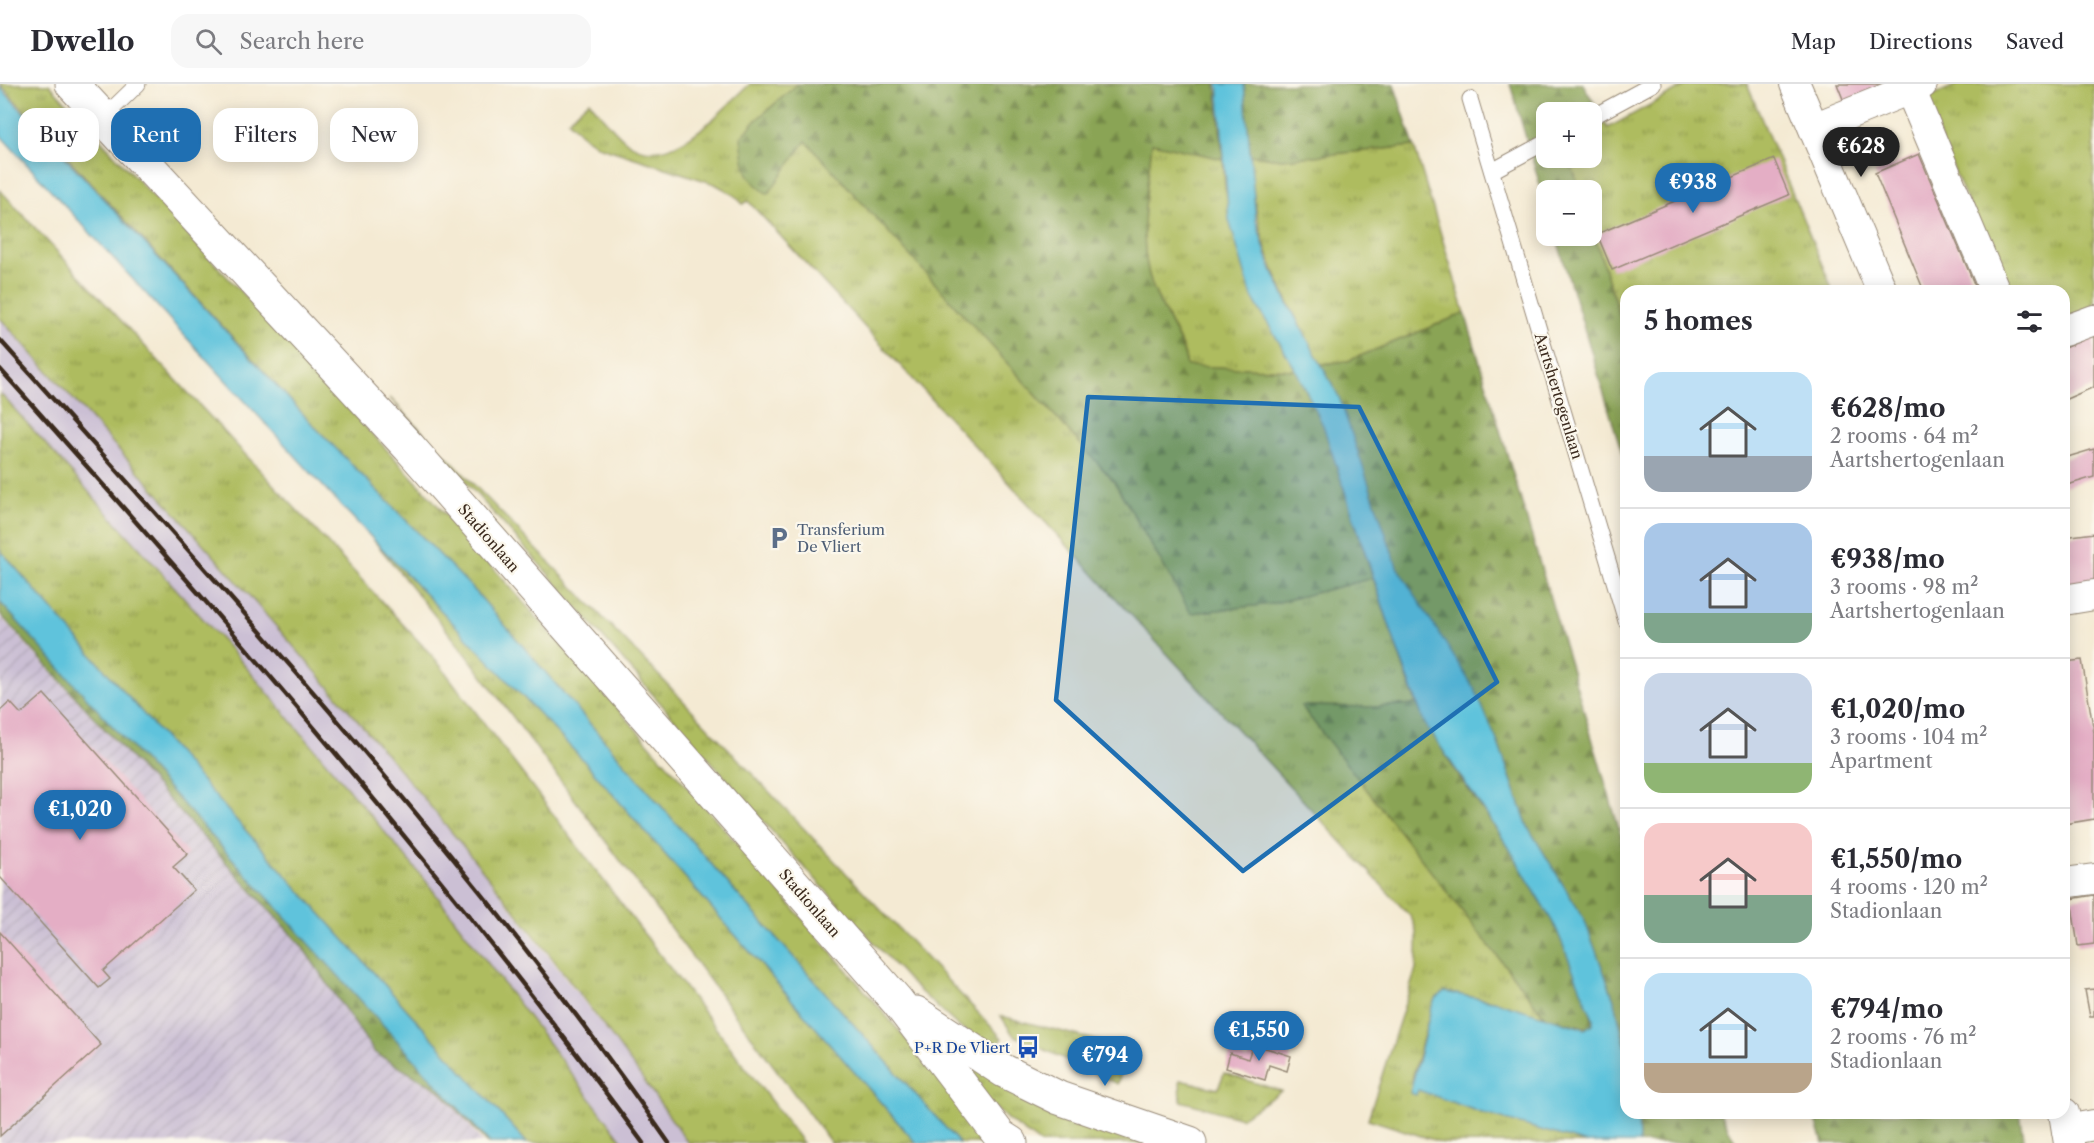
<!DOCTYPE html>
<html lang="en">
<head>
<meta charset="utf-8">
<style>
  :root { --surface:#fff; --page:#f7f7f7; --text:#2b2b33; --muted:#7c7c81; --line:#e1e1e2; --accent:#1f6fb2 }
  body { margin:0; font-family:"Libre Caslon Text",serif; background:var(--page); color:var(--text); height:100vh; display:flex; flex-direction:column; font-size:22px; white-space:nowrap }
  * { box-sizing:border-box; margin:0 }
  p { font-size:20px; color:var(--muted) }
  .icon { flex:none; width:33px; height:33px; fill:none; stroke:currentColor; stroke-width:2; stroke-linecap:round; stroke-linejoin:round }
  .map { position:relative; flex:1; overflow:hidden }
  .panel { position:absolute; left:1620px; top:201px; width:450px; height:834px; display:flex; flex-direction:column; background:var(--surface); border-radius:18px; box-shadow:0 3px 15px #0003 }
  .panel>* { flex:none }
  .banner { position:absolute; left:18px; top:24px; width:570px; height:54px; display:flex; gap:12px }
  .controls { position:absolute; left:1536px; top:18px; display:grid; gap:12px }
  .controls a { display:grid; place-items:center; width:66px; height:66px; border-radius:12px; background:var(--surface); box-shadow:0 3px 15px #0003; font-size:30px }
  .price { position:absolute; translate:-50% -51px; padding:0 14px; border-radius:21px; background:var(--accent); color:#fff; font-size:20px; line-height:39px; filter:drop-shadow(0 2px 3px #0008) }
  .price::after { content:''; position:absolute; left:50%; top:36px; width:18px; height:14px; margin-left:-9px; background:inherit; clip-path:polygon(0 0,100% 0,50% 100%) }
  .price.selected { background:#222; color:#fff }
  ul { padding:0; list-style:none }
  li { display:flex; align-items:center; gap:18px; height:150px; padding:0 24px }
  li+li { border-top:2px solid var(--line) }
  li span { display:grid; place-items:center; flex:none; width:168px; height:120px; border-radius:18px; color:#555 }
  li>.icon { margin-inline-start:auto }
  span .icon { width:72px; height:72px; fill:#fffc; stroke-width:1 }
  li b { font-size:26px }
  h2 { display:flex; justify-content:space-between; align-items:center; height:72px; padding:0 24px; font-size:26px }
  .tag { padding:0 21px; border-radius:18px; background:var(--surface); box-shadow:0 3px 15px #0003; font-size:21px; line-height:54px }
  .tag.selected { background:var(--accent); color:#fff }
  header { display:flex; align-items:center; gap:36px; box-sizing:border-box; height:84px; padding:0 30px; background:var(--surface); border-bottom:2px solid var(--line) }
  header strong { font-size:28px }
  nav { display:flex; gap:33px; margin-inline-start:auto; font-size:21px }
  .search { width:420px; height:54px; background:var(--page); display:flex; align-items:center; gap:15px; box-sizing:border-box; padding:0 21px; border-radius:18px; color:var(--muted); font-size:22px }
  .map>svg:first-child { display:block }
  .industrial { fill:url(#industrial-furrows) }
  .railway { fill:#cbbfd4 }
  .grass { fill:url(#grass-tufts); stroke:#74733e; stroke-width:1.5 }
  .forest { fill:url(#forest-firs); stroke:#62673a; stroke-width:1.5 }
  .water { fill:#5fc3dc; stroke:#4d767d; stroke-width:1.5 }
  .building { fill:#e4aec5 }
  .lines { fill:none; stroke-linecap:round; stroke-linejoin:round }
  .lane-casing { stroke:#988a78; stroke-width:17 }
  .street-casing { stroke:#988a78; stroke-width:32 }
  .secondary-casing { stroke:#988a78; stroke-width:35 }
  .lane { stroke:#fff; stroke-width:15 }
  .street { stroke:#fff; stroke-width:30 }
  .secondary { stroke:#fff; stroke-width:33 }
  .rail { stroke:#3b2a1e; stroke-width:4.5 }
  .marked { fill:#1f6fb2; fill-opacity:0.2; stroke:#1f6fb2; stroke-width:4.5; stroke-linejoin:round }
  .labels { text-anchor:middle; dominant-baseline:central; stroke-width:4.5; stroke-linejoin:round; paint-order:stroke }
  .street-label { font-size:15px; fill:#3b2a1e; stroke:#fbf7ec }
  .service-label { font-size:15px; fill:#4e5e75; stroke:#fbf7ec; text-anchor:start }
  .transit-label { font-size:15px; fill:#164399; stroke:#fbf7ec; text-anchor:end }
</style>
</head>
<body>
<header>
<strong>Dwello</strong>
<div class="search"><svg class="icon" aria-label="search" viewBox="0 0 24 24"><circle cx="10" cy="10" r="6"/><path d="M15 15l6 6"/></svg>Search here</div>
<nav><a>Map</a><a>Directions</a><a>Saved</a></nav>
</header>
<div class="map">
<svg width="2094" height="1059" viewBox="0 0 2094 1059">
  <defs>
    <pattern id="industrial-furrows" width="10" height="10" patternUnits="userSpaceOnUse" patternTransform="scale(1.5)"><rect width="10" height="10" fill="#cbbfd4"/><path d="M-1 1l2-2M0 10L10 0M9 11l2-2" fill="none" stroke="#afa4b6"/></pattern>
    <pattern id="grass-tufts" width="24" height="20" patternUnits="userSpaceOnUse" patternTransform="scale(1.5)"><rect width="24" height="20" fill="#aebc5e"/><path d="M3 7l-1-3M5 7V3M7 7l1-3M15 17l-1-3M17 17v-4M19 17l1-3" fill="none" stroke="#8f994d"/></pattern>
    <pattern id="forest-firs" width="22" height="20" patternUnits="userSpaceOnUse" patternTransform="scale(1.5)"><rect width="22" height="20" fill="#8aa455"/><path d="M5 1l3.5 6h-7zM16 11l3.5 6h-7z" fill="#728646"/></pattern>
  </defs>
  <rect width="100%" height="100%" fill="#fbf7ec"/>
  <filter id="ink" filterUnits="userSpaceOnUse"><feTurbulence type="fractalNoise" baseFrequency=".0167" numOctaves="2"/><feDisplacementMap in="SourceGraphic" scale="12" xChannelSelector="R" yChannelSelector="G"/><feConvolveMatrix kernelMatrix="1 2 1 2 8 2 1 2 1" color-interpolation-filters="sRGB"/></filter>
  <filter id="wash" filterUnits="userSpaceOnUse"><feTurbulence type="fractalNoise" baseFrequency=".008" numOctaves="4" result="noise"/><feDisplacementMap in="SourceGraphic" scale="24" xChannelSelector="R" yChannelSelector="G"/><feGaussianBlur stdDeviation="1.35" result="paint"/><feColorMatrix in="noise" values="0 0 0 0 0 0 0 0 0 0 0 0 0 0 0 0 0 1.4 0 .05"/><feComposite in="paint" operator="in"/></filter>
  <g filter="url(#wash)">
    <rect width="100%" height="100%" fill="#f4ead3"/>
    <polygon class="industrial" points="0,532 299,858 458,1027 483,1059 0,1059"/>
    <polygon class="railway" points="0,234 277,542 464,763 642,993 688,1059 624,1059 425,796 240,576 0,309"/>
    <g class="grass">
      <polygon points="0,0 49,0 424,406 744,767 996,1059 959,1059 732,804 476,508 314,342"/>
      <path d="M750,0H798L755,37L786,82L806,56L1114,397L1191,529L1271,520L1373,494L1416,620L1374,623L1302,622L1546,934L1498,918L1445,908L1435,915L1431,925L1411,998L1412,1003L1485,1030L1587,1059H1443L1368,1035L1416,885C1417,868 1420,847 1410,832L748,117L743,120L733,110L715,100L598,62L581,50L568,36L589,17C601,30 613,47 627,58C669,90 721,26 750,0Z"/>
      <polygon points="1688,0 1747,0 1833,207 1626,207 1626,253 1592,144 1592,106 1580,106 1569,74 1592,74 1592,28 1577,28 1593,17 1608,44"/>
      <polygon points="1959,0 2094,0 2094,224 2064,236 2064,207 2005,207 1924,15"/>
      <path d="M1152,58L1223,75L1225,103L1252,213L1296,286L1187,282C1183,254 1162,228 1152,201C1137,157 1147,103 1152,58Z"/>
      <path d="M1414,62L1465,229L1348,277L1321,280C1281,208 1253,156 1250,71L1282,75Z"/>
      <path d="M0,106L436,576L803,1059H688C484,764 239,500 0,234Z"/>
      <polygon points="0,309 240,576 425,796 624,1059 527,1059 229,728 0,466"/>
      <polygon points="390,314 671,604 1002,954 997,963 959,943 911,899 784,761 534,474"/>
      <polygon points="367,448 584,677 916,1059 831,1059 466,570"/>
      <polygon points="1001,932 1127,964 1118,1000 1013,951"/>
      <polygon points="962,966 1144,1059 1040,1059 1007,1035 952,984"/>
      <polygon points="1224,989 1281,1007 1241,1034 1181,1017 1180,996 1218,1005"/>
    </g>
    <g class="forest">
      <path d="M798,0H1216L1223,75L1152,59C1147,103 1137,158 1152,201C1162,228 1182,254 1187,282L1296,286L1323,341L1373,494L1271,520L1191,529L1114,397L806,57L768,110C743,94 745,82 741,54L755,37Z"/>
      <polygon points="1244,0 1394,0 1414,62 1282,75 1250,71"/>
      <polygon points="1510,0 1583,0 1593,17 1577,28 1546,28 1546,74 1569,74 1580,106 1546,106 1546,121"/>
      <polygon points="1592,144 1626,253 1626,382 1556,152 1592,152"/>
      <polygon points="1465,229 1626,768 1626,964 1615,918 1584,835 1528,743 1498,659 1397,483 1339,313 1321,280 1348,277"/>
      <polygon points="0,518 490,1059 487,1059 439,1006 375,969 301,861 0,530"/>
      <polygon points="1416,620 1454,685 1508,762 1556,844 1589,922 1593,940 1589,944 1546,934 1301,622 1374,623"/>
      <polygon points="1638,1029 1720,1029 1736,1059 1639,1059"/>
      <polygon points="1814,1029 2020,1029 2025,1059 1823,1059"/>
    </g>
    <g class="water">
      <polygon points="1218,0 1244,0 1256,136 1269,179 1286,216 1339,313 1397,483 1475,606 1498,659 1528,743 1584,835 1615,918 1626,964 1626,1029 1638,1029 1639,1059 1587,1059 1485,1030 1418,1006 1416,1011 1410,1009 1431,925 1435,915 1445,908 1498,918 1585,945 1593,940 1593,935 1556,844 1508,762 1425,640 1396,561 1323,341 1296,286 1252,213 1229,136"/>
      <polygon points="0,3 314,342 476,508 732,804 959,1059 916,1059 584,677 334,414 0,51"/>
      <polygon points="0,466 229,728 527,1059 490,1059 0,518"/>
    </g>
    <g id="blocks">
      <g class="building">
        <polygon points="1837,0 1892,0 1845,20"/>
        <polygon points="1919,70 1950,143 1977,207 1924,207 1875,89"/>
        <polygon points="1774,75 1789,111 1612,186 1597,150"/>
        <polygon points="2094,251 2094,303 2064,316 2064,264"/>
        <polygon points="2094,365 2094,393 2064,402 2064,374"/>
        <polygon points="2094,449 2094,498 2064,502 2064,453"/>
        <polygon points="2082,576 2094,649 2094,735 2064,740 2064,578"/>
        <polygon points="44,610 188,770 173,783 194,806 103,887 110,895 99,904 0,793 0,627 10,618 21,630"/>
        <polygon points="2094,811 2094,860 2078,862 2071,815"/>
        <polygon points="0,848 101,961 0,1052"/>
        <polygon points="2094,905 2094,933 2090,933 2085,906"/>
        <polygon points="1253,960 1291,972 1287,987 1269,981 1265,996 1226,984 1230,969 1248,975"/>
      </g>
    </g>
  </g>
  <g filter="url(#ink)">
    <use href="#blocks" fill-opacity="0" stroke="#988a78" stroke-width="1.5"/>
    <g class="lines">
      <g class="lane-casing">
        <g id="lane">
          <polyline points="1470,15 1626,537"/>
          <polyline points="1592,33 1653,0"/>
          <polyline points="103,34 138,0"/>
          <polyline points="1492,87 1546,58"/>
        </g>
      </g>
      <g class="street-casing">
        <g id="street">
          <polyline points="1795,0 1882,207"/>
          <polyline points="1910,5 1995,207"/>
          <polyline points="1814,44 1922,0"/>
          <polyline points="2064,247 2094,236"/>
          <polyline points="2064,516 2094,511"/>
          <polyline points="2064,799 2094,795"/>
          <polyline points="2064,1029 2069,1059"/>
          <polyline points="2067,1046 2094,1041"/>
        </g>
      </g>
      <g class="secondary-casing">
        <g id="secondary">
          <polyline points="72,0 409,363 897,917 1000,1052 1011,1059"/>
          <polyline points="916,929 1004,987 1059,1014 1190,1059"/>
        </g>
      </g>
      <use href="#lane" class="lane"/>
      <use href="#street" class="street"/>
      <use href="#secondary" class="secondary"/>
      <g class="rail">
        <path d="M0,256C232,515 470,773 669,1059"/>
        <path d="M0,285C225,536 443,786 643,1059"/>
      </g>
    </g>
  </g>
  <path class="marked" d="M1088,313L1359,323L1497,598L1243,787L1056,616Z"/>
  <defs>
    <g id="parking-bare" transform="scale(1.8)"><path d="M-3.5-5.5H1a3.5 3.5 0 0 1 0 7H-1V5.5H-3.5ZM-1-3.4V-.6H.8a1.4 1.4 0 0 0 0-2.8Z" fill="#5c6f8a" stroke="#fbf7ec" stroke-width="2.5" paint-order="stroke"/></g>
    <g id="bus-bare" transform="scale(1.8)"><path d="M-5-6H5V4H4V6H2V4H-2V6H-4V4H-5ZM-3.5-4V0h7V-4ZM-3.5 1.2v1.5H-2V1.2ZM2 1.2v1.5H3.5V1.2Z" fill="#1a4fb4" stroke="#fbf7ec" stroke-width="2.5" paint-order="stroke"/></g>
  </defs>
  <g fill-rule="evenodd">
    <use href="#parking-bare" x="779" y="454"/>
    <use href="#bus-bare" x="1028" y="963"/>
  </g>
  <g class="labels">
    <g class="street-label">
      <text transform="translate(1559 312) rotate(73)">Aartshertogenlaan</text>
      <text transform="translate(489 454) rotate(49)">Stadionlaan</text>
      <text transform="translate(810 819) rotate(49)">Stadionlaan</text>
    </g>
    <g class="service-label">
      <text x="797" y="445">Transferium<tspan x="797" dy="17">De Vliert</tspan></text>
    </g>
    <g class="transit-label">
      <text x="1010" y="963">P+R De Vliert</text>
    </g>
  </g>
</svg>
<div class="controls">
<a>+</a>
<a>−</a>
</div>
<b class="price selected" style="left:1861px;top:94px">€628</b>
<b class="price" style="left:1693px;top:130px">€938</b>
<b class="price" style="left:80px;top:757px">€1,020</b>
<b class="price" style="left:1259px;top:978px">€1,550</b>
<b class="price" style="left:1105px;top:1003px">€794</b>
<div class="banner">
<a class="tag">Buy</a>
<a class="tag selected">Rent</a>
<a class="tag">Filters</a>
<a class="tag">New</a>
</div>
<section class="panel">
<h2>5 homes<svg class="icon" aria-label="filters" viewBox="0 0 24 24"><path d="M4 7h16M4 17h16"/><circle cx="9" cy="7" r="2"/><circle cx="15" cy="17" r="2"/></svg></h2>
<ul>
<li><span style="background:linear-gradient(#bfe0f5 70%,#9aa5b1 0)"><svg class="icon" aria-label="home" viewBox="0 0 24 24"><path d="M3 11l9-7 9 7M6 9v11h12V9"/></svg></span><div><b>€628/mo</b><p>2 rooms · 64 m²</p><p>Aartshertogenlaan</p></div></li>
<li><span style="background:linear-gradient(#a9c7e8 75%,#7fa58c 0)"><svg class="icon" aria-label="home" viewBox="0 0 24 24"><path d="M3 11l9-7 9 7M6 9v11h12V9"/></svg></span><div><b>€938/mo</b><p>3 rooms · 98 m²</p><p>Aartshertogenlaan</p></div></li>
<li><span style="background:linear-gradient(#c9d6e8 75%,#8fb573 0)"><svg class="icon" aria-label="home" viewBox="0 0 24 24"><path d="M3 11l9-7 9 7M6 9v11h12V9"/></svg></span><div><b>€1,020/mo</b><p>3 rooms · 104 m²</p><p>Apartment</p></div></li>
<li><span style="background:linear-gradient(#f6c9c9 60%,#7fa58c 0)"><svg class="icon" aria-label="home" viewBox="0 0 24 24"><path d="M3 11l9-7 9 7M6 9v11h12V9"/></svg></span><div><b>€1,550/mo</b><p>4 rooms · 120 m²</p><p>Stadionlaan</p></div></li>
<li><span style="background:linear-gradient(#bfe0f5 75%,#b9a48a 0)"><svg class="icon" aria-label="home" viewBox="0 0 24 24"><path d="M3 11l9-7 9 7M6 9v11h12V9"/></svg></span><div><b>€794/mo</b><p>2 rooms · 76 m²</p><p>Stadionlaan</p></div></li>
</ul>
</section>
</div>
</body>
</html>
